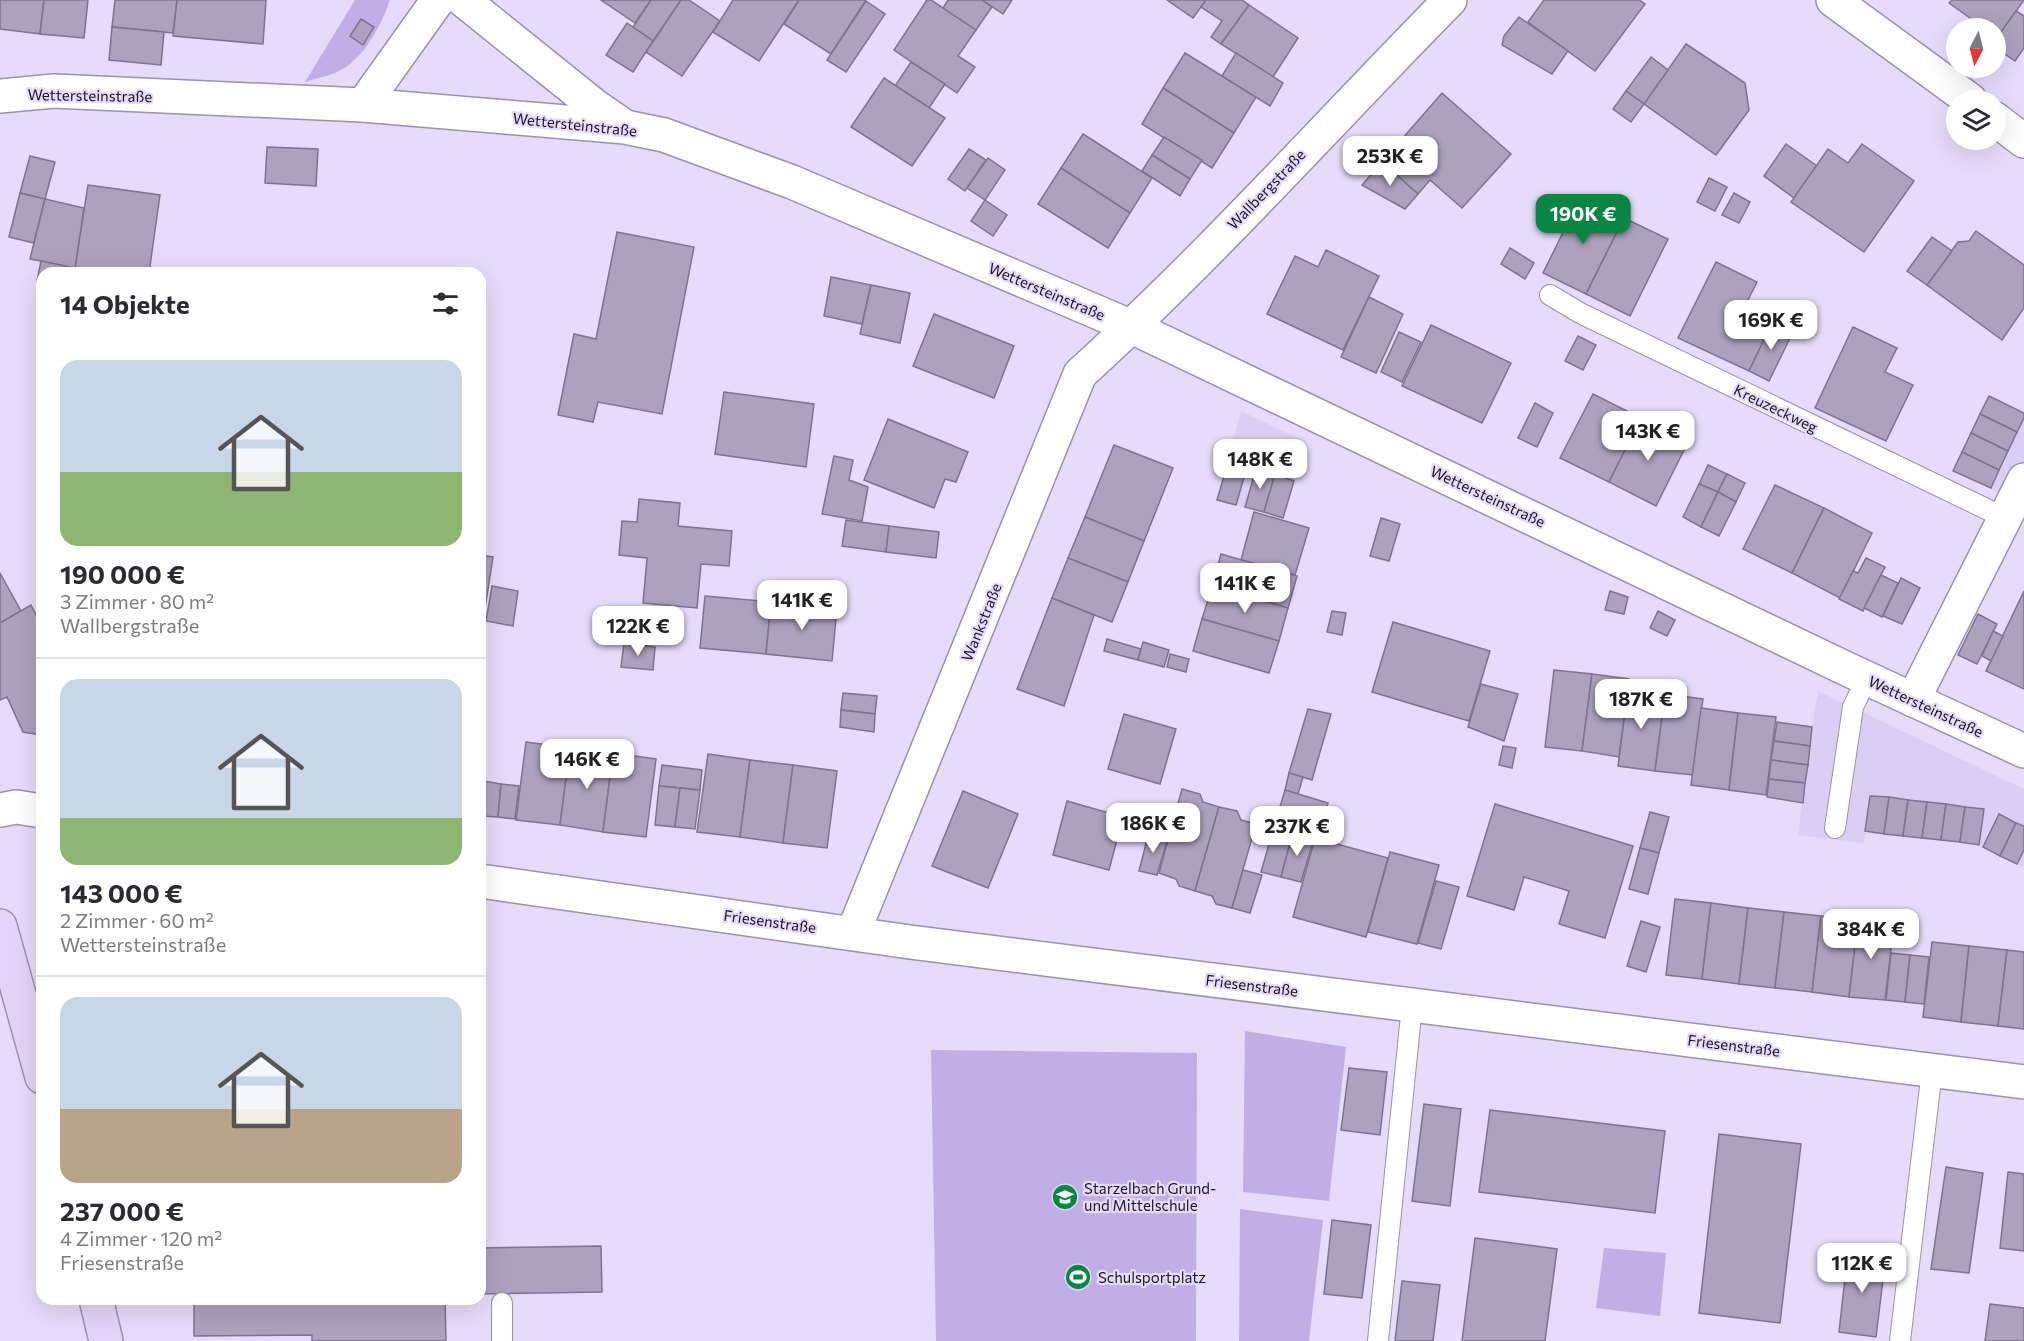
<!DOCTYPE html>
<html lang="de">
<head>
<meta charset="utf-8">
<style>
  :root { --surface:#fff; --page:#f7f7f7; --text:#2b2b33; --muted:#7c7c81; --line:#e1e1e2; --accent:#098742 }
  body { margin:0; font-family:Commissioner,sans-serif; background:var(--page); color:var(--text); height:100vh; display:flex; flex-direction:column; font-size:22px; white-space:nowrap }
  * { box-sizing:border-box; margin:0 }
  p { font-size:20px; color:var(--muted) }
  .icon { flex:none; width:33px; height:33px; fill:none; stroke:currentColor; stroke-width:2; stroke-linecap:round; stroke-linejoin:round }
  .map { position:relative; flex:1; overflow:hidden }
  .details { position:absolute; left:36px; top:267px; width:450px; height:1038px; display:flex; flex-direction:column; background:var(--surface); border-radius:18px; box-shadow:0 6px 24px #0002 }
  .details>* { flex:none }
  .needle { width:39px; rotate:187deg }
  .fabs { position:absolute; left:1946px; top:18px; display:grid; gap:12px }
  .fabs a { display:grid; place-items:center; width:60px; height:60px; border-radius:50%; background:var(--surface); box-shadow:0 6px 24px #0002; font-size:30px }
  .price { position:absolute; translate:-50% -51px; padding:0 14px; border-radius:12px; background:#fff; color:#222; font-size:20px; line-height:39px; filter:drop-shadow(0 2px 3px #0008) }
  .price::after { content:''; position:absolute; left:50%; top:36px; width:18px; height:14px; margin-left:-9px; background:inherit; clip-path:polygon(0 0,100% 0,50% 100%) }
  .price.current { background:var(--accent); color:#fff }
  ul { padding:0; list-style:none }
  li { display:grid; align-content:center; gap:12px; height:318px; padding:0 24px }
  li+li { border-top:2px solid var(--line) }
  li span { display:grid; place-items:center; height:186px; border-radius:18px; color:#555 }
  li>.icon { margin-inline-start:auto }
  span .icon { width:108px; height:108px; fill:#fffc; stroke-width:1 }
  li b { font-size:26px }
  h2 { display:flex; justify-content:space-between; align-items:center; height:72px; padding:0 24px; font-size:26px }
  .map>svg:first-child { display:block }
  .built { fill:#dbcef4 }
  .green { fill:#c2ade5 }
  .building { fill:#aca1bf; stroke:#7d738f; stroke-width:1.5 }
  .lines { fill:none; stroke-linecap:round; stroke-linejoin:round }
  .lane-casing { stroke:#9b91ae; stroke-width:22 }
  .street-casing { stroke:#9b91ae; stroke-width:36 }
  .secondary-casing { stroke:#9b91ae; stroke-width:36 }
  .lane { stroke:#fff; stroke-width:20 }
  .street { stroke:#fff; stroke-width:33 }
  .secondary { stroke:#e3d4f7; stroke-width:33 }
  .labels { text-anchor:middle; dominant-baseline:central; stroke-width:4.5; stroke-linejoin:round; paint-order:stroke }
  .street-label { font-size:15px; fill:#191620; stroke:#e6dbfa }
  .poi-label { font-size:15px; fill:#191620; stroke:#e6dbfa; text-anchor:start }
</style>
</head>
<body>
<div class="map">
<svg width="2024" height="1341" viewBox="0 0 2024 1341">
  <rect width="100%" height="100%" fill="#e6dbfa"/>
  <g class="built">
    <polygon points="1989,396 2024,413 2024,480 2013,500 1953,471"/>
    <polygon points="1241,411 1306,442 1283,518 1217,500"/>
    <polygon points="1818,691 2024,789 2024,867 1979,845 1866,831 1864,843 1798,835 1802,803 1767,797 1777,722 1812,727"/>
  </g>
  <g class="green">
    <path d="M355,0H390C382,23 367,53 346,67C334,75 318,78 305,82Z"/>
    <polygon points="1245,1031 1346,1047 1329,1201 1243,1192"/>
    <polygon points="931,1050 1197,1053 1196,1341 936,1341"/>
    <polygon points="1240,1209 1323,1220 1309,1341 1239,1341"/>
    <polygon points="1604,1248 1666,1253 1660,1316 1596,1308"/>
  </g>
  <g class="building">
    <polygon points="0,0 44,0 40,34 0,29"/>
    <polygon points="44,0 88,0 84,38 40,34"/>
    <polygon points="115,0 177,0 173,33 112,27"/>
    <polygon points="177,0 266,0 263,44 173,36"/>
    <polygon points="601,0 651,0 635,23"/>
    <polygon points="651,0 681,0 653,41 633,27"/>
    <polygon points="681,0 689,0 720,21 682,76 646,52"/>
    <polygon points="733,0 799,0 759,61 713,32"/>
    <polygon points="799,0 866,0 831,54 784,24"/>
    <polygon points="927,0 931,0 976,30 958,56 975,67 957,93 894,50"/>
    <polygon points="948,0 982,0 992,7 976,30 943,8"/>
    <polygon points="982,0 1012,0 1003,14"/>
    <polygon points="1167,0 1206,0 1193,18"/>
    <polygon points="1206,0 1242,0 1249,5 1221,44 1211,37 1222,21 1201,7"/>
    <polygon points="1544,0 1639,0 1645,4 1595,71 1528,22"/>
    <polygon points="1952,0 2024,0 1997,38 1995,37 1995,28 1984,28 1949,3"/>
    <polygon points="866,1 885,14 846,72 827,60"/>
    <polygon points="1249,5 1298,38 1273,77 1221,44"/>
    <polygon points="2016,11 2024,16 2024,48 2015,61 1995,47 1995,40"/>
    <polygon points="1519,17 1568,51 1552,74 1502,45 1504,36"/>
    <polygon points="361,19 374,27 363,45 350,36"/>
    <polygon points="627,23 653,41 633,72 606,55"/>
    <polygon points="112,27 164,32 161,65 109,60"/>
    <polygon points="1686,44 1745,83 1749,110 1716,155 1644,104"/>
    <polygon points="1185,53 1256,97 1234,133 1163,88"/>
    <polygon points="1236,53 1283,83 1270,106 1222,76"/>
    <polygon points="1651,57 1668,70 1644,104 1626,91"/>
    <polygon points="911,62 945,84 929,108 895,86"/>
    <polygon points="884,78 945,118 912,166 851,127"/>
    <polygon points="1163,88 1234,133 1212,168 1142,124"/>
    <polygon points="1626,91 1644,104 1631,122 1613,109"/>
    <polygon points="1442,93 1511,154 1462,208 1430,180 1418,194 1382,162"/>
    <polygon points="1083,134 1152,178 1130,213 1061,168"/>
    <polygon points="1164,137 1202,160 1190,179 1152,155"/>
    <polygon points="1786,144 1817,166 1794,198 1764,176"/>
    <polygon points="1862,144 1914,181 1864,252 1791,202 1828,149 1848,163"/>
    <polygon points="267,147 318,149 316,186 265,183"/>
    <polygon points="969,149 986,160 965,191 948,179"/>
    <polygon points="1152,155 1190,179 1180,196 1142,171"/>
    <polygon points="30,156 55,162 45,199 20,193"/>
    <polygon points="988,158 1005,170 985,200 967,188"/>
    <polygon points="1382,162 1418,194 1405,209 1362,185"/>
    <polygon points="1061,168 1130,213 1108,248 1038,204"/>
    <polygon points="1709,178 1727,187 1715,211 1697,202"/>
    <polygon points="88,185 160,195 149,273 74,273"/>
    <polygon points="20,193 45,199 34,243 9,237"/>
    <polygon points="1734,193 1750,202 1739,223 1722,215"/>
    <polygon points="1581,196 1624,218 1586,294 1543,273"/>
    <polygon points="45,199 84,208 75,268 30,259"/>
    <polygon points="985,200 1007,215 993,236 971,221"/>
    <polygon points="1624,218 1668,239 1630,316 1586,294"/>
    <polygon points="1976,231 2024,265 2024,308 2002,340 1927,285 1958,242 1969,241"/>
    <polygon points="617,232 694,247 662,414 598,402 593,422 558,415 574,334 596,339"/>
    <polygon points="1932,237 1952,251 1927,285 1907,271"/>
    <polygon points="1510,248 1534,263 1525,279 1501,264"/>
    <polygon points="1326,250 1379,276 1343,350 1267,314 1295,256 1318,267"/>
    <polygon points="41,261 70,267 69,273 42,273 42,283 37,281"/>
    <polygon points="1716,262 1757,282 1746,304 1775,318 1749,371 1678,338"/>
    <polygon points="831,277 871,285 862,324 824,316"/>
    <polygon points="871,285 910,293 900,343 860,334"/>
    <polygon points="1369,297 1403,314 1376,373 1341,357"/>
    <polygon points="934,314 1014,346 994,398 913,366"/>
    <polygon points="1773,321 1794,330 1769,381 1749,371"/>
    <polygon points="1431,325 1511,363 1482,423 1402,386"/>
    <polygon points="1853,327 1897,348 1885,372 1913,385 1886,441 1815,408"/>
    <polygon points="1399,332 1421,342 1402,382 1381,372"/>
    <polygon points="1578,336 1596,345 1583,370 1565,361"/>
    <polygon points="724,392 814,404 806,467 715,454"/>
    <polygon points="1593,394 1641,418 1609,482 1560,458"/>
    <polygon points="1989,396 2024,413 2024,418 2017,432 1980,414"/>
    <polygon points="1535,403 1553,413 1537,447 1518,438"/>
    <polygon points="1980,414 2017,432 2008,451 1971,433"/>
    <polygon points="1641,418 1688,442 1656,506 1609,482"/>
    <polygon points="888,419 968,452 956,482 945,479 934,508 864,480"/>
    <polygon points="1971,433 2008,451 1999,470 1962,452"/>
    <polygon points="1114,445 1173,468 1144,541 1085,517"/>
    <polygon points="1962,452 1999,470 1991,488 1953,471"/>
    <polygon points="834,456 853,460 849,480 868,487 862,521 822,514"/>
    <polygon points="1228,462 1247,467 1236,505 1217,500"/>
    <polygon points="1708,465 1727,474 1718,492 1699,484"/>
    <polygon points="1256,469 1275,474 1264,512 1245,507"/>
    <polygon points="1275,474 1294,481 1283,518 1264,512"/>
    <polygon points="1727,474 1745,483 1736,502 1718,492"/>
    <polygon points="1699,484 1718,492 1701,527 1683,517"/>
    <polygon points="1775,485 1824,508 1792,573 1743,549"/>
    <polygon points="1718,492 1736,502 1719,536 1701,527"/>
    <polygon points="639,499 680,503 678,526 732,531 729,566 701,564 697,608 643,603 647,558 619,555 622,521 637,522"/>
    <polygon points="1824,508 1872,533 1840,598 1792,573"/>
    <polygon points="1254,512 1309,528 1295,575 1241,560"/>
    <polygon points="1085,517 1144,541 1128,582 1068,558"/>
    <polygon points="1381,518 1400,524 1389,561 1370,556"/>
    <polygon points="846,520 889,526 886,552 842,546"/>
    <polygon points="889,526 939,532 936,558 886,552"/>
    <polygon points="1221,554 1297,576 1288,608 1212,587"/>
    <polygon points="480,555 493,557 484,615 480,614"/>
    <polygon points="1068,558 1128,582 1112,622 1052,598"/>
    <polygon points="1866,558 1885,567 1863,611 1839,599 1853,571 1858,573"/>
    <polygon points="0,573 21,611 0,623"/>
    <polygon points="1881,575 1898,583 1882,617 1864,608"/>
    <polygon points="1901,578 1920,588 1902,624 1883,616"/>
    <polygon points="492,586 518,591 513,626 486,621"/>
    <polygon points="1212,587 1288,608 1279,641 1202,619"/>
    <polygon points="1610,591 1628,597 1624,614 1605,610"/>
    <polygon points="2024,591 2024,689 1986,671"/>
    <polygon points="705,596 771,602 766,654 700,648"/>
    <polygon points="1052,598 1094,615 1064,706 1017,689"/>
    <polygon points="771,602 837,608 832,661 766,654"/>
    <polygon points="31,605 42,626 42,735 23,732 7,697 0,700 0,623"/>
    <polygon points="1332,611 1346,613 1342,635 1327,632"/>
    <polygon points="1658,611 1675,620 1667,636 1650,628"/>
    <polygon points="1978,614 1997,624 1977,664 1958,655"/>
    <polygon points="1202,619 1279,641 1269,673 1193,651"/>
    <polygon points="1393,622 1490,651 1469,721 1372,692"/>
    <polygon points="1993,631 2003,636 1991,661 1982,656"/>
    <polygon points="1107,639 1141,649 1138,660 1104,651"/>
    <polygon points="1143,642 1169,650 1164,667 1138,660"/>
    <polygon points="624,643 655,647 653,670 621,667"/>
    <polygon points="1170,654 1189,659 1186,672 1167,667"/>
    <polygon points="1554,670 1592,674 1582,751 1545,747"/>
    <polygon points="1592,674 1629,679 1619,757 1582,751"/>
    <polygon points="1481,684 1518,694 1504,741 1468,727"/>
    <polygon points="1628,689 1665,694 1655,771 1618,766"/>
    <polygon points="843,693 877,696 875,714 841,710"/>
    <polygon points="1665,694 1703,699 1693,775 1655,771"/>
    <polygon points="1701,708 1738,713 1729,790 1691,785"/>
    <polygon points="1308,709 1331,714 1312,780 1289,773"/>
    <polygon points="841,710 875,714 874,732 840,727"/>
    <polygon points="1738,713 1776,717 1766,795 1729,790"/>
    <polygon points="1124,714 1176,729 1160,784 1108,769"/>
    <polygon points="1777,722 1812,727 1810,746 1774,741"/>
    <polygon points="1774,741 1810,746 1808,765 1771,760"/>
    <polygon points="526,742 570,748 560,825 516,820"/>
    <polygon points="1503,746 1516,748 1512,768 1499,765"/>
    <polygon points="570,748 613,753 603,832 560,825"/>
    <polygon points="613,753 656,759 646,837 603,832"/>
    <polygon points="708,754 750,760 740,837 697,832"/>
    <polygon points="750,760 793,765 783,843 740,837"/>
    <polygon points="1771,760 1808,765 1805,783 1769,779"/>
    <polygon points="662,765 702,770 700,790 659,786"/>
    <polygon points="793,765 837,771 827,848 783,843"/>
    <polygon points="1289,773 1303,777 1298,794 1285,790"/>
    <polygon points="1769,779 1805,783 1803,803 1767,797"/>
    <polygon points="484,781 501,784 498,817 480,816"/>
    <polygon points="501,784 519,786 515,819 498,817"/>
    <polygon points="659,786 680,788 675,827 655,825"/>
    <polygon points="680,788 700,790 695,829 675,827"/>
    <polygon points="1182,789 1200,794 1203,802 1219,807 1195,891 1179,886 1176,879 1159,873"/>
    <polygon points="1285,790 1328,803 1318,838 1274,827"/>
    <polygon points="963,791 1018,814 988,888 932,866"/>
    <polygon points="1870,796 1889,797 1884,834 1865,831"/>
    <polygon points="1889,797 1908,800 1903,836 1884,834"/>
    <polygon points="1908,800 1927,802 1922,838 1903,836"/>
    <polygon points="1067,801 1123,817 1109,870 1053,855"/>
    <polygon points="1927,802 1946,804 1941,840 1922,838"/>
    <polygon points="1495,804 1633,846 1605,938 1559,924 1569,891 1524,877 1514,910 1467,896"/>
    <polygon points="1946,804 1965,807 1960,842 1941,840"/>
    <polygon points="1219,807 1237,811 1241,820 1256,824 1232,908 1216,904 1212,896 1195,891"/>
    <polygon points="1965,807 1984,809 1979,845 1960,842"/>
    <polygon points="1650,812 1669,817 1659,853 1640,848"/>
    <polygon points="1999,814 2016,823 2000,856 1983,847"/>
    <polygon points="2016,823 2024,826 2024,850 2017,864 2000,856"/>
    <polygon points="1274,827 1293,832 1281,877 1261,872"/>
    <polygon points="1149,832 1168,837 1157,875 1139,871"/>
    <polygon points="1293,832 1314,838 1301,882 1281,877"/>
    <polygon points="1315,838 1388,858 1366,937 1293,917"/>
    <polygon points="1640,848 1659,853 1648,894 1629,889"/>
    <polygon points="1390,852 1439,865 1417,944 1368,932"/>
    <polygon points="1243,870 1262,875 1250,913 1232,908"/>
    <polygon points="1436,881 1459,887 1441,949 1418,943"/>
    <polygon points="1675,899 1711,903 1702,979 1666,975"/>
    <polygon points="1711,903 1748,908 1739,984 1702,979"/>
    <polygon points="1748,908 1784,912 1775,988 1739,984"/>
    <polygon points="1784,912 1821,916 1812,992 1775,988"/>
    <polygon points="1821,916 1858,921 1849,997 1812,992"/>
    <polygon points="1641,921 1660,927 1646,972 1627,966"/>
    <polygon points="1858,921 1894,924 1885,1000 1849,997"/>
    <polygon points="1932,942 1969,946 1961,1022 1923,1017"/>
    <polygon points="1969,946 2007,950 1998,1026 1961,1022"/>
    <polygon points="2007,950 2024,952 2024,1029 1998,1026"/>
    <polygon points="1891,953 1910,955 1905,1002 1886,1000"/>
    <polygon points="1910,955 1929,957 1924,1004 1905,1002"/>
    <polygon points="1349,1068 1387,1072 1380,1135 1341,1130"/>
    <polygon points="1424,1104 1461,1109 1450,1206 1412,1201"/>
    <polygon points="1490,1110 1665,1131 1655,1213 1479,1192"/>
    <polygon points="1719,1134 1801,1144 1780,1323 1699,1313"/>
    <polygon points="1946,1167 1983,1173 1969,1273 1931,1269"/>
    <polygon points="2008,1172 2024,1174 2024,1251 2000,1248"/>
    <polygon points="1332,1220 1371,1225 1362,1298 1324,1294"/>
    <polygon points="1475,1238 1557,1249 1545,1341 1462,1341"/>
    <polygon points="601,1246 602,1292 480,1294 480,1248"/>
    <polygon points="1848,1251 1886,1255 1876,1337 1839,1332"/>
    <polygon points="1402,1281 1440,1285 1433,1341 1395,1341"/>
    <polygon points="194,1299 445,1299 446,1341 312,1341 312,1335 194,1336"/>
    <polygon points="1990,1304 2024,1308 2024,1341 1985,1341"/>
  </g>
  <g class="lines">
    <g class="lane-casing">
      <g id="lane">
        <polyline points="1550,295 1580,313 2005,518"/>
        <polyline points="1835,828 1853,707 1867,678"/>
        <polyline points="502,1341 502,1303"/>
        <polyline points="1378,1341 1412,1005"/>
        <polyline points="1900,1341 1932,1070"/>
      </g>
    </g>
    <g class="street-casing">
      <g id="street">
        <polyline points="463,0 595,106 624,126"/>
        <polyline points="1833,0 1970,100"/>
        <polyline points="0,96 54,91 363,105 625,127 664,135 792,182 1132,327 1849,670 2024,751"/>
        <polyline points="363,105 438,0"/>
        <polyline points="1995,119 2024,141"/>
        <polyline points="1913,700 2024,480"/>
        <polyline points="0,810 16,807 42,811"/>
        <polyline points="480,881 910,942 2024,1082"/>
        <path d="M853,933L1080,374C1210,256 1327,125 1450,0"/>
      </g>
    </g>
    <g class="secondary-casing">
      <g id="secondary">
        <polyline points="0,926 42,1077"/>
        <polyline points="96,1299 106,1341"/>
      </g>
    </g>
    <use href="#lane" class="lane"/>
    <use href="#street" class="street"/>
    <use href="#secondary" class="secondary"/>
  </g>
  <defs>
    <g id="school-disc" transform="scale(1.35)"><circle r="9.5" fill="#098742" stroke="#e6dbfa"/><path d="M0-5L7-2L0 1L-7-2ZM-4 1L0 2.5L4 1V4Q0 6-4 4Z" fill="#fff"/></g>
    <g id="stadium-disc" transform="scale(1.35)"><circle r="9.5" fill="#098742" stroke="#e6dbfa"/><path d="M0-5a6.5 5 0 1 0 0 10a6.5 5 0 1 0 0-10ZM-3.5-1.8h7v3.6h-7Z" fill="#fff"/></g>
  </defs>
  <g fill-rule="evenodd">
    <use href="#school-disc" x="1065" y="1197"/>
    <use href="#stadium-disc" x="1078" y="1277"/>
  </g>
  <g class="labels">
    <g class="street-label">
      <text transform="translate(90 95) rotate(1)">Wettersteinstraße</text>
      <text transform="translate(575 124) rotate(6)">Wettersteinstraße</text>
      <text transform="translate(1266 189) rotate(-46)">Wallbergstraße</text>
      <text transform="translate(1047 291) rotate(23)">Wettersteinstraße</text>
      <text transform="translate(1776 408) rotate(26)">Kreuzeckweg</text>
      <text transform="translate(1488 496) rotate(25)">Wettersteinstraße</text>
      <text transform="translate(981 622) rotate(-68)">Wankstraße</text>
      <text transform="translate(1926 706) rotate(25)">Wettersteinstraße</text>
      <text transform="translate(770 921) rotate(8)">Friesenstraße</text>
      <text transform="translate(1252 985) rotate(7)">Friesenstraße</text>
      <text transform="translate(1734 1045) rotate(7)">Friesenstraße</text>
    </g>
    <g class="poi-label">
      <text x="1084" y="1188">Starzelbach Grund-<tspan x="1084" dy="17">und Mittelschule</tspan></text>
      <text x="1098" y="1277">Schulsportplatz</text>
    </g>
  </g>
</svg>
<div class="fabs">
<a><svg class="needle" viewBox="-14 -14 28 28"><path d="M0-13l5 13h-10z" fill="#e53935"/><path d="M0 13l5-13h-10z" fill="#7c7c81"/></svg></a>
<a><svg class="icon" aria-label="layers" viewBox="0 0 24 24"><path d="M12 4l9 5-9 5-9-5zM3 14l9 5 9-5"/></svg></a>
</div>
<b class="price" style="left:1390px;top:187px">253K €</b>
<b class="price current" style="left:1583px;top:245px">190K €</b>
<b class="price" style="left:1771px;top:351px">169K €</b>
<b class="price" style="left:1648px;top:462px">143K €</b>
<b class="price" style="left:1260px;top:490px">148K €</b>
<b class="price" style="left:1245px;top:614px">141K €</b>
<b class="price" style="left:802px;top:631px">141K €</b>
<b class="price" style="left:638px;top:657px">122K €</b>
<b class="price" style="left:1641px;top:730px">187K €</b>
<b class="price" style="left:587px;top:790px">146K €</b>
<b class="price" style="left:1153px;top:854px">186K €</b>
<b class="price" style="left:1297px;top:857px">237K €</b>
<b class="price" style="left:1871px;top:960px">384K €</b>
<b class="price" style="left:1862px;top:1294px">112K €</b>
<section class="details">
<h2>14 Objekte<svg class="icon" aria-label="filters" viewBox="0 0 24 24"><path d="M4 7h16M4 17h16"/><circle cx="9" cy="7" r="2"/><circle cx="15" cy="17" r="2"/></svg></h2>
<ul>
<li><span style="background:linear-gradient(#c9d6e8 60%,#8fb573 0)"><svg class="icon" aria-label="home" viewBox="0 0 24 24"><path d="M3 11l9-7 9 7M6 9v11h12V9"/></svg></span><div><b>190 000 €</b><p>3 Zimmer · 80 m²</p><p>Wallbergstraße</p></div></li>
<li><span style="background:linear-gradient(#c9d6e8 75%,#8fb573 0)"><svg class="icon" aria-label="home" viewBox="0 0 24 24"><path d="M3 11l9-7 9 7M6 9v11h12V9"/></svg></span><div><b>143 000 €</b><p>2 Zimmer · 60 m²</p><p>Wettersteinstraße</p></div></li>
<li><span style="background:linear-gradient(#c9d6e8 60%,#b9a48a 0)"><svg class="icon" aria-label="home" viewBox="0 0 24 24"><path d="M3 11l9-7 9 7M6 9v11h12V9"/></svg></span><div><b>237 000 €</b><p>4 Zimmer · 120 m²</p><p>Friesenstraße</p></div></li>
</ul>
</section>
</div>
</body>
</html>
